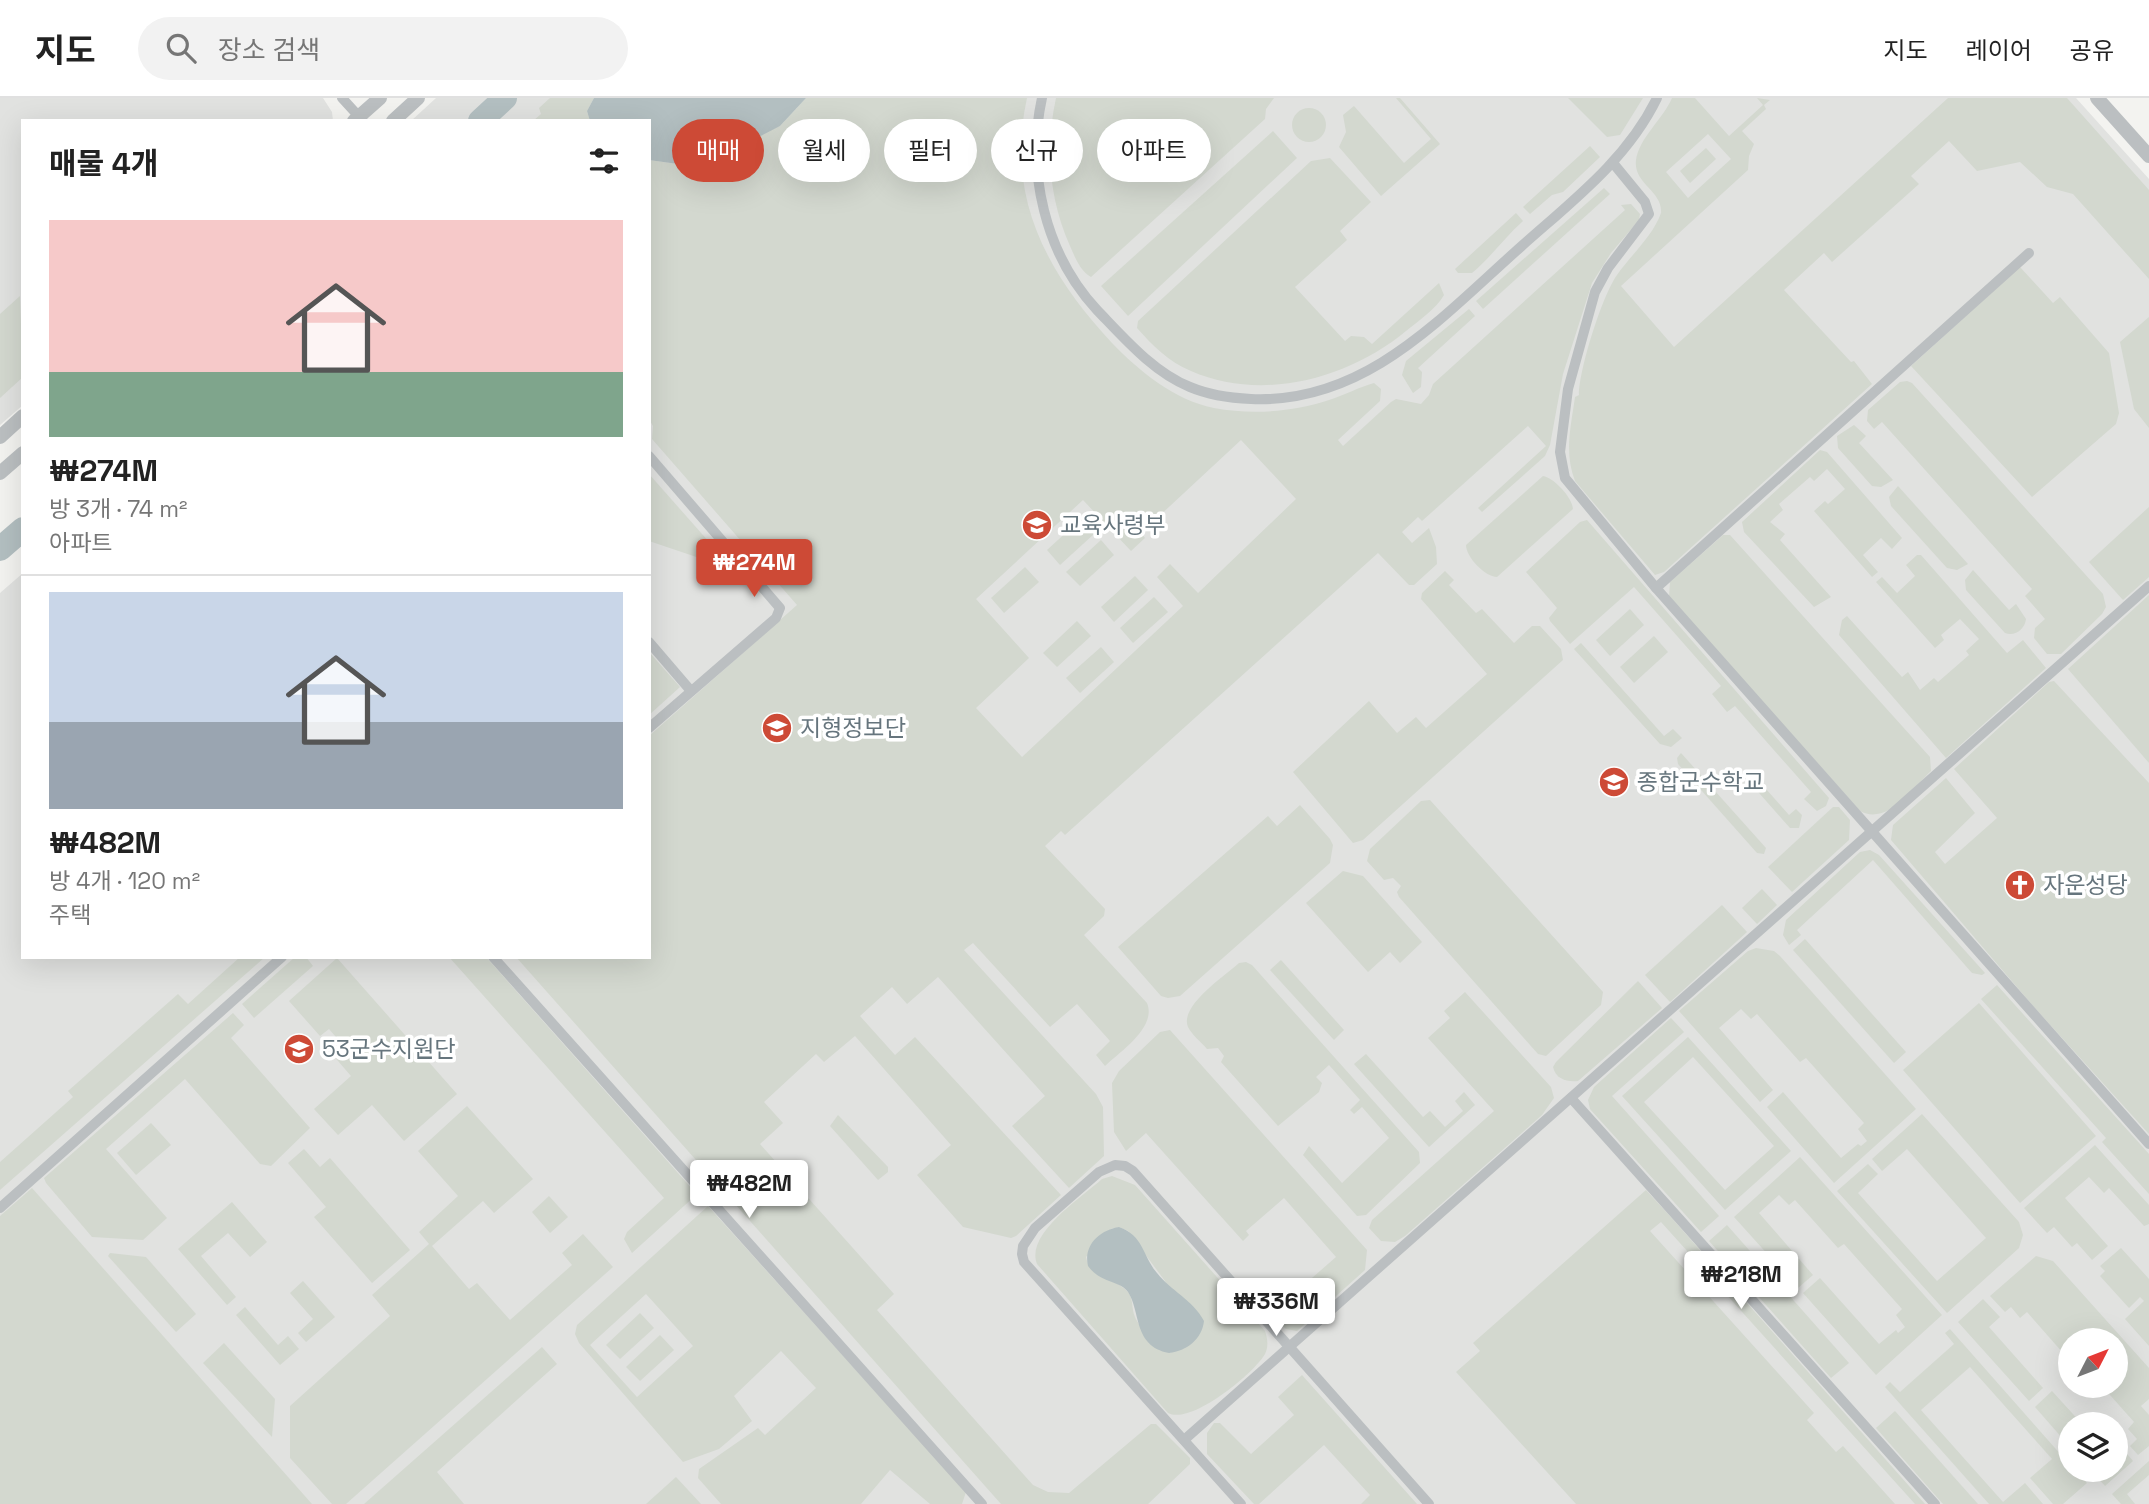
<!DOCTYPE html>
<html lang="ko">
<head>
<meta charset="utf-8">
<style>
  :root { --surface:#fff; --page:#f2f2f2; --text:#222; --muted:#767676; --line:#e0e0e0; --accent:#cd4a36 }
  body { margin:0; font-family:"Space Grotesk","Noto Sans KR",sans-serif; background:var(--page); color:var(--text); height:100vh; display:flex; flex-direction:column; font-size:26px; white-space:nowrap }
  * { box-sizing:border-box; margin:0 }
  p { font-size:23px; color:var(--muted) }
  .icon { flex:none; width:38px; height:38px; fill:none; stroke:currentColor; stroke-width:2; stroke-linecap:round; stroke-linejoin:round }
  .map { position:relative; flex:1; overflow:hidden }
  .side { position:absolute; left:21px; top:21px; width:630px; height:840px; display:flex; flex-direction:column; background:var(--surface); border-radius:0px; box-shadow:0 7px 28px #0002 }
  .side>* { flex:none }
  .guide { position:absolute; left:672px; top:21px; width:665px; height:63px; display:flex; gap:14px }
  .needle { width:46px; rotate:48deg }
  .tools { position:absolute; left:2058px; top:1230px; display:grid; gap:14px }
  .tools a { display:grid; place-items:center; width:70px; height:70px; border-radius:50%; background:var(--surface); box-shadow:0 7px 28px #0002; font-size:35px }
  .price { position:absolute; translate:-50% -60px; padding:0 16px; border-radius:7px; background:#fff; color:#222; font-size:23px; line-height:46px; filter:drop-shadow(0 2px 4px #0008) }
  .price::after { content:''; position:absolute; left:50%; top:42px; width:21px; height:16px; margin-left:-10px; background:inherit; clip-path:polygon(0 0,100% 0,50% 100%) }
  .price.selected { background:var(--accent); color:#fff }
  ul { padding:0; list-style:none }
  li { display:grid; align-content:center; gap:14px; height:371px; padding:0 28px }
  li+li { border-top:2px solid var(--line) }
  li span { display:grid; place-items:center; height:217px; border-radius:0px; color:#555 }
  li>.icon { margin-inline-start:auto }
  span .icon { width:126px; height:126px; fill:#fffc; stroke-width:1 }
  li b { font-size:30px }
  h2 { display:flex; justify-content:space-between; align-items:center; height:84px; padding:0 28px; font-size:30px }
  .tag { padding:0 24px; border-radius:32px; background:var(--surface); box-shadow:0 7px 28px #0002; font-size:24px; line-height:63px }
  .tag.selected { background:var(--accent); color:#fff }
  header { display:flex; align-items:center; gap:42px; box-sizing:border-box; height:98px; padding:0 35px; background:var(--surface); border-bottom:2px solid var(--line) }
  header strong { font-size:33px }
  nav { display:flex; gap:38px; margin-inline-start:auto; font-size:24px }
  .search { width:490px; height:63px; background:var(--page); display:flex; align-items:center; gap:18px; box-sizing:border-box; padding:0 24px; border-radius:38px; color:var(--muted); font-size:26px }
  .map>svg:first-child { display:block }
  .built { fill:#e1e2e0; fill-rule:evenodd }
  .green { fill:#d3d8cf; fill-rule:evenodd }
  .water { fill:#b3bfc1 }
  .lines { fill:none; stroke-linecap:round; stroke-linejoin:round }
  .river { stroke:#b3bfc1; stroke-width:24 }
  .minor { stroke:#bbbfc1; stroke-width:10 }
  .tertiary { stroke:#bbbfc1; stroke-width:14 }
  .labels { text-anchor:middle; dominant-baseline:central; stroke-width:7; stroke-linejoin:round; paint-order:stroke }
  .poi-label { font-size:23px; fill:#66757d; stroke:#fff; text-anchor:start }
</style>
</head>
<body>
<header>
<strong>지도</strong>
<div class="search"><svg class="icon" aria-label="search" viewBox="0 0 24 24"><circle cx="10" cy="10" r="6"/><path d="M15 15l6 6"/></svg>장소 검색</div>
<nav><a>지도</a><a>레이어</a><a>공유</a></nav>
</header>
<div class="map">
<svg width="2149" height="1406" viewBox="0 0 2149 1406">
  <rect width="100%" height="100%" fill="#f3f3f0"/>
  <g class="built">
    <polygon points="0,0 323,0 332,14 333,23 23,23 23,307 0,327"/>
    <path d="M436,0H2076L2149,81V1406H0V495L23,475V859H649V23H411ZM2070,1242H2116V1288H2070ZM2070,1326H2116V1372H2070Z"/>
  </g>
  <g class="green">
    <polygon points="550,0 594,0 587,13 590,23 533,23 541,16 539,10"/>
    <path d="M806,0H1027C1005,99 1047,175 1112,245C1139,273 1174,302 1214,310C1252,317 1293,314 1329,302C1345,297 1359,289 1374,285L1381,291L1380,303L1338,342L1343,348L1391,304L1396,301L1421,306L1429,297L1433,286L1625,112L1621,107L1631,106L1640,116L1639,122L1611,155L1592,185L1563,276L1550,347L1545,358L1482,414L1478,410L1546,348L1528,328L1422,423L1418,419L1402,434L1412,445L1429,430L1436,449L1437,466L1414,487H1409L1378,455L1065,737L1061,733L1045,748L1105,811L1104,818L1084,837L1147,905C1157,929 1121,953 1105,968L1096,957L1110,943L1077,906L1050,929L973,845L964,852L1096,996L1103,1009L1104,1058L1069,1090L1012,1028L1045,998L938,879L907,906L892,889L860,918L895,957L915,939L1061,1097L1016,1138L1011,1140L963,1129L917,1077L951,1047L855,938L824,964L816,956L764,1004L783,1025L760,1046L894,1196L877,1212L1033,1387L1048,1394L1069,1395L1151,1326H1156L1190,1360V1366L1148,1406H1001L516,859H649V638L797,507L652,341L653,328L649,321V62L685,67L780,28ZM1241,342L1296,401L1198,495L1170,466L1157,479L1183,508L1022,659L976,610L1029,560L976,501L1083,402L1131,453L1145,440L1141,435Z"/>
    <path d="M1056,0H1274L1266,11L1265,21L1091,179C1080,173 1075,159 1070,148C1049,101 1045,50 1056,0Z"/>
    <polygon points="1396,0 1400,0 1440,46 1381,98 1339,49 1346,34 1343,17 1354,8 1404,65 1431,41"/>
    <polygon points="1568,0 1643,0 1620,37 1607,39"/>
    <path d="M1672,0H1695L1729,38L1763,7L1757,0L1770,2L1764,7L1766,11L1742,33L1754,46L1749,58L1748,72L1621,188L1674,249L1948,0H2067L2149,92V181L2073,96L2047,89L2020,64L1977,73L1949,43L1911,78L1919,86L1832,164L1824,155L1784,192L1851,264L1854,263L1872,286L1664,474L1655,477L1575,383C1564,355 1571,328 1575,299L1579,297C1579,272 1602,198 1617,177C1630,158 1653,138 1661,115C1663,93 1633,86 1636,62C1639,40 1663,21 1672,0ZM1708,36L1731,61L1688,100L1666,74Z"/>
    <circle cx="1309" cy="27" r="17"/>
    <polygon points="1273,33 1297,60 1128,218 1101,188"/>
    <polygon points="1590,48 1600,59 1563,94 1552,97 1530,116 1523,109"/>
    <polygon points="1706,50 1716,61 1690,85 1680,73"/>
    <path d="M1330,60L1371,104L1340,133L1347,142L1295,189L1345,243L1351,238L1364,239L1372,246L1439,185L1444,197C1436,211 1418,223 1406,233C1348,281 1262,304 1191,273C1169,264 1152,247 1137,230L1138,223L1311,63Z"/>
    <polygon points="1604,90 1610,96 1483,211 1476,203"/>
    <path d="M1516,115L1523,123C1504,140 1491,159 1472,175H1458L1455,171Z"/>
    <polygon points="2020,169 2053,205 2060,199 2109,255 2119,315 2116,326 2032,399 1911,268"/>
    <polygon points="20,198 23,279 0,300 0,216"/>
    <polygon points="1469,211 1475,218 1418,270 1422,274 1421,289 1413,295 1402,277 1406,263"/>
    <polygon points="2149,219 2149,330 2134,311 2120,244"/>
    <polygon points="1907,283 1912,285 2103,496 2106,509 2102,516 2061,556 2047,556 2034,540 2035,530 2045,521 2025,498 2032,491 1882,324 1874,331 1867,323 1868,312 1900,284"/>
    <polygon points="1854,327 1866,338 1859,345 1893,382 1881,389 1872,388 1838,350 1837,338"/>
    <polygon points="1820,352 1827,354 1902,440 1892,451 1881,440 1863,457 1878,474 1872,479 1814,413 1825,403 1828,406 1845,391 1827,371 1814,383 1810,379 1779,406 1783,412 1770,424 1785,436 1780,442 1831,499 1814,509 1744,434 1742,424"/>
    <polygon points="649,376 725,462 720,467 649,443"/>
    <path d="M1543,378C1554,380 1572,399 1573,411L1497,479C1485,479 1466,459 1466,447Z"/>
    <polygon points="1898,388 1968,466 1957,472 1947,470 1891,408 1889,399"/>
    <polygon points="2149,409 2149,479 2123,502 2089,464"/>
    <polygon points="1081,421 1094,436 1060,467 1047,452"/>
    <polygon points="1587,422 1829,700 1826,708 1817,713 1804,701 1811,694 1735,608 1727,614 1712,596 1721,588 1634,489 1570,546 1550,523 1549,520 1557,510 1526,474 1580,424"/>
    <path d="M1723,437H1730L1930,659L1931,673C1913,690 1887,728 1860,713L1669,499L1670,484Z"/>
    <polygon points="1101,442 1114,457 1080,488 1066,474"/>
    <polygon points="1917,457 1921,457 2007,555 2023,542 2046,570 1946,660 1839,537 1842,522 1847,518 1902,579 1908,574 1920,592 1934,580 1938,584 1969,557 1966,553 1979,541 1960,521 1941,537 1944,542 1935,550 1876,484 1882,479 1897,495 1915,478 1906,467"/>
    <polygon points="1025,469 1039,484 1004,515 991,500"/>
    <path d="M1973,472L2009,512L2016,506L2026,521C2025,531 2015,539 2005,535L1966,492L1965,482Z"/>
    <polygon points="1445,473 1454,482 1449,487 1476,515 1482,511 1514,545 1532,528 1540,528 1561,551 1563,562 1363,742 1353,745 1293,674 1369,603 1397,635 1416,619 1426,630 1487,576 1421,501 1422,495"/>
    <polygon points="1135,478 1148,492 1114,524 1101,509"/>
    <polygon points="2149,497 2149,665 2068,571"/>
    <polygon points="1154,499 1168,514 1133,545 1120,530"/>
    <polygon points="1630,511 1644,527 1610,558 1596,542"/>
    <polygon points="1077,523 1091,538 1057,569 1043,555"/>
    <polygon points="1654,538 1668,554 1634,585 1620,569"/>
    <polygon points="1581,545 1664,638 1673,631 1682,640 1671,649 1660,646 1574,551"/>
    <polygon points="1101,549 1114,564 1080,595 1066,580"/>
    <polygon points="649,554 680,589 649,617"/>
    <polygon points="2054,583 2149,685 2149,1036 2034,909 1891,742 1893,727 1946,680 1975,715 1935,754 1945,766 1997,720 1954,671 2049,584"/>
    <polygon points="1681,655 1766,750 1764,756 1757,755 1678,666 1677,660"/>
    <polygon points="1758,682 1789,717 1796,711 1802,717 1799,730 1790,730 1752,687"/>
    <polygon points="1430,702 1603,894 1601,907 1546,958 1538,956 1399,799 1397,794 1401,788 1393,780 1384,782 1367,763 1370,751 1421,703"/>
    <polygon points="1300,707 1330,741 1333,747 1330,765 1180,898 1168,900 1161,898 1118,849 1268,718 1277,728"/>
    <polygon points="1833,709 1839,709 1850,722 1849,742 1792,794 1768,769"/>
    <polygon points="1870,752 1879,757 1985,875 1982,877 1972,875 1873,762 1797,832 1801,837 1789,847 1783,837 1786,822 1860,754"/>
    <polygon points="1343,773 1363,778 1422,844 1400,865 1390,854 1368,874 1306,805"/>
    <polygon points="1762,791 1777,807 1757,826 1742,810"/>
    <polygon points="1722,807 1747,834 1670,904 1645,877"/>
    <polygon points="1805,841 1906,954 1894,965 1793,852"/>
    <polygon points="1756,850 1774,853 1780,858 1916,1011 1834,1085 1767,1009 1783,994 1841,1060 1858,1046 1861,1048 1867,1043 1858,1031 1864,1025 1806,960 1800,964 1757,916 1751,921 1741,911 1719,930 1773,992 1760,1004 1679,913 1748,853"/>
    <polygon points="240,859 265,859 0,1092 0,1064 73,999 68,993 178,896 188,906"/>
    <polygon points="295,859 306,859 313,868 254,920 242,906"/>
    <polygon points="449,859 486,859 694,1093 695,1098 632,1155 624,1141 627,1134 664,1100"/>
    <polygon points="337,860 457,996 404,1043 372,1007 338,1037 314,1011 351,978 332,956 342,946 329,931 320,938 289,903"/>
    <polygon points="1281,862 1344,932 1334,942 1270,872"/>
    <path d="M1246,864L1252,867L1419,1054L1420,1065L1366,1117L1357,1118L1303,1057L1309,1048L1342,1085L1389,1040L1362,1009L1354,1016L1350,1012L1360,1002L1329,967L1316,979L1322,985L1319,994L1278,1028L1221,964L1224,958L1218,950L1207,951C1201,944 1192,937 1188,929C1179,908 1225,878 1239,865Z"/>
    <path d="M1638,883L1662,910L1578,983C1566,984 1556,981 1553,969L1556,964Z"/>
    <polygon points="1997,887 2149,1056 2149,1096 2102,1044 2106,1040 1981,901"/>
    <polygon points="1465,894 1551,989 1554,1000 1542,1017 1405,1138 1395,1144 1381,1143 1369,1130 1372,1122 1494,1013 1428,940 1450,920 1444,913"/>
    <polygon points="1979,905 2096,1038 2020,1105 1903,972"/>
    <polygon points="233,915 244,927 231,940 310,1030 271,1068 260,1066 185,981 106,1051 167,1120 143,1142 92,1139 46,1085 44,1080"/>
    <polygon points="1671,920 1684,934 1612,998 1719,1118 1701,1134 1590,1011 1588,1002 1594,989"/>
    <polygon points="1170,932 1367,1152 1365,1172 1297,1233 1286,1231 1276,1221 1302,1199 1297,1193 1336,1159 1284,1100 1246,1133 1249,1137 1243,1143 1146,1035 1126,1053 1114,1034 1112,985 1119,973 1160,934"/>
    <path d="M1688,939L1791,1053L1725,1112L1622,998ZM1693,959L1774,1048L1725,1092L1644,1004Z"/>
    <polygon points="1366,956 1423,1019 1430,1013 1445,1029 1463,1013 1455,1003 1464,994 1475,1007 1429,1049 1354,966"/>
    <polygon points="467,1008 533,1081 494,1115 483,1103 432,1148 469,1191 477,1185 510,1222 572,1167 562,1155 583,1136 613,1169 346,1406 332,1406 290,1360 290,1308 390,1218 372,1197 429,1146 419,1134 458,1098 418,1053"/>
    <polygon points="1922,1016 2019,1124 2023,1137 2019,1150 1947,1215 1837,1093 1868,1066 1878,1076 1858,1095 1937,1183 1986,1140 1907,1051 1882,1073 1872,1061"/>
    <polygon points="838,1017 888,1069 888,1074 878,1082 830,1028"/>
    <polygon points="151,1025 171,1047 136,1077 117,1055"/>
    <polygon points="2095,1047 2149,1107 2149,1126 2144,1128 2109,1090 2104,1095 2089,1079 2065,1100 2108,1148 2092,1162 2077,1145 2072,1149 2054,1129 2047,1135 2024,1110"/>
    <polygon points="304,1051 320,1069 330,1060 410,1152 372,1185 314,1119 326,1109 288,1065"/>
    <polygon points="1800,1059 1942,1217 1876,1277 1803,1195 1820,1180 1879,1246 1896,1232 1898,1235 1905,1229 1896,1217 1902,1211 1844,1146 1838,1150 1795,1102 1789,1107 1779,1097 1759,1115 1813,1177 1798,1190 1734,1119"/>
    <path d="M1112,1078L1135,1087L1265,1233C1268,1242 1269,1251 1263,1259C1250,1278 1191,1327 1168,1315L1037,1166C1025,1136 1081,1100 1102,1081ZM1119,1129L1128,1133L1165,1183L1185,1250L1169,1255C1159,1245 1140,1232 1135,1219C1131,1210 1134,1200 1127,1193C1113,1178 1091,1184 1086,1159L1111,1131Z"/>
    <polygon points="32,1090 312,1406 0,1406 0,1118"/>
    <polygon points="1646,1092 1669,1117 1925,1406 1915,1406 1661,1124 1650,1133 1814,1315 1807,1322 1836,1354 1843,1348 1895,1406 1576,1406 1456,1274 1480,1253 1473,1245"/>
    <polygon points="549,1098 568,1119 550,1135 532,1114"/>
    <polygon points="232,1104 267,1144 250,1159 228,1135 201,1158 236,1199 227,1207 178,1151"/>
    <path d="M708,1108L966,1394L962,1406H930L890,1372L861,1406H721L698,1380L699,1371L758,1330L765,1337L816,1290L781,1253L734,1298L752,1323L719,1351L683,1364L579,1245L575,1236L577,1227ZM646,1196L693,1248L637,1299L590,1247Z"/>
    <polygon points="1727,1127 1849,1265 1831,1280 1709,1143"/>
    <polygon points="2121,1150 2149,1181 2149,1248 2125,1221 2144,1203 2140,1199 2129,1210 2100,1178 2105,1173 2100,1168"/>
    <polygon points="110,1155 146,1159 196,1216 176,1234 108,1158"/>
    <polygon points="2036,1158 2053,1163 2149,1270 2149,1301 2141,1308 2149,1317 2149,1348 2138,1357 2130,1348 2137,1341 2128,1331 2134,1324 2102,1288 2116,1288 2116,1242 2070,1242 2070,1263 2027,1214 2020,1220 2011,1209 2005,1214 1990,1198"/>
    <polygon points="303,1183 335,1219 306,1244 298,1235 313,1221 290,1195"/>
    <polygon points="1983,1201 2000,1219 1989,1229 2043,1290 2029,1303 1958,1224"/>
    <polygon points="245,1209 278,1247 288,1238 299,1251 280,1267 236,1217"/>
    <polygon points="640,1215 654,1230 620,1261 606,1247"/>
    <polygon points="1950,1231 2070,1367 2070,1372 2075,1372 2087,1385 2063,1406 2053,1406 2030,1380 2052,1361 1970,1269 1921,1312 2003,1404 2025,1385 2043,1406 1989,1406 1885,1289 1890,1284 1900,1294 1954,1246 1945,1235"/>
    <polygon points="660,1237 674,1252 640,1283 626,1269"/>
    <polygon points="224,1245 275,1301 272,1339 203,1265"/>
    <polygon points="542,1249 557,1266 437,1374 464,1406 364,1406"/>
    <polygon points="1302,1277 1417,1406 1361,1406 1370,1397 1324,1347 1259,1406 1254,1406 1207,1356 1207,1335 1214,1325 1220,1325 1251,1356 1294,1317 1278,1299"/>
    <polygon points="2052,1293 2082,1326 2070,1326 2070,1349 2035,1309"/>
    <polygon points="1895,1313 1978,1406 1943,1406 1876,1330"/>
    <polygon points="2122,1350 2133,1363 2105,1388 2091,1372 2116,1372 2116,1355"/>
    <polygon points="2149,1363 2149,1377 2127,1396 2135,1406 2121,1406 2112,1396"/>
    <polygon points="676,1379 701,1406 646,1406"/>
  </g>
  <g class="water">
    <polygon points="594,0 806,0 780,28 737,50 685,67 649,62 649,23 590,23 587,13"/>
    <path d="M1119,1129C1144,1138 1142,1157 1157,1175C1171,1193 1192,1201 1204,1223C1202,1241 1187,1253 1169,1255C1133,1248 1141,1214 1128,1194C1121,1183 1100,1185 1088,1168C1083,1147 1100,1132 1119,1129Z"/>
  </g>
  <g class="lines">
    <g class="river">
      <polyline points="480,23 505,0"/>
      <polyline points="0,451 23,431"/>
    </g>
    <g class="minor">
      <polyline points="342,0 363,23"/>
      <path d="M1042,0C1026,73 1045,156 1097,212C1124,240 1153,274 1190,289C1209,297 1230,300 1251,301C1363,306 1438,223 1515,154C1567,107 1626,64 1657,0"/>
      <polyline points="1613,65 1645,104 1649,116 1608,170 1595,194 1568,291 1560,354 1565,380 1656,490 2149,1046"/>
      <polyline points="649,358 780,510 776,520 649,630"/>
      <polyline points="1656,490 2029,155"/>
      <polyline points="649,544 691,593"/>
      <polyline points="493,859 982,1406"/>
      <polyline points="1571,1000 1935,1406"/>
      <polyline points="0,1110 282,859"/>
      <path d="M1184,1342C1507,1058 1829,774 2149,488"/>
      <polyline points="1241,1406 1024,1164 1022,1156 1023,1148 1035,1130 1099,1074 1115,1067 1125,1068 1133,1073 1429,1406"/>
    </g>
    <g class="tertiary">
      <polyline points="2097,0 2149,58"/>
      <polyline points="354,23 380,0"/>
      <polyline points="393,23 418,0"/>
      <polyline points="0,339 23,318"/>
      <polyline points="0,375 23,355"/>
    </g>
  </g>
  <defs>
    <g id="university-disc" transform="scale(1.575)"><circle r="9.5" fill="#cd4a36" stroke="#fff"/><path d="M0-5L7-2L0 1L-7-2ZM-4 1L0 2.5L4 1V4Q0 6-4 4Z" fill="#fff"/></g>
    <g id="church-disc" transform="scale(1.575)"><circle r="9.5" fill="#cd4a36" stroke="#fff"/><path d="M-1.2-6h2.4v3.5h3.3v2.4h-3.3V6h-2.4V-.1h-3.3v-2.4h3.3Z" fill="#fff"/></g>
  </defs>
  <g fill-rule="evenodd">
    <use href="#university-disc" x="1037" y="427"/>
    <use href="#university-disc" x="777" y="630"/>
    <use href="#university-disc" x="1614" y="684"/>
    <use href="#church-disc" x="2020" y="787"/>
    <use href="#university-disc" x="299" y="951"/>
  </g>
  <g class="labels">
    <g class="poi-label">
      <text x="1060" y="427">교육사령부</text>
      <text x="800" y="630">지형정보단</text>
      <text x="1637" y="684">종합군수학교</text>
      <text x="2043" y="787">자운성당</text>
      <text x="322" y="951">53군수지원단</text>
    </g>
  </g>
</svg>
<div class="tools">
<a><svg class="needle" viewBox="-14 -14 28 28"><path d="M0-13l5 13h-10z" fill="#e53935"/><path d="M0 13l5-13h-10z" fill="#767676"/></svg></a>
<a><svg class="icon" aria-label="layers" viewBox="0 0 24 24"><path d="M12 4l9 5-9 5-9-5zM3 14l9 5 9-5"/></svg></a>
</div>
<b class="price selected" style="left:754px;top:501px">₩274M</b>
<b class="price" style="left:749px;top:1122px">₩482M</b>
<b class="price" style="left:1741px;top:1213px">₩218M</b>
<b class="price" style="left:1276px;top:1240px">₩336M</b>
<div class="guide">
<a class="tag selected">매매</a>
<a class="tag">월세</a>
<a class="tag">필터</a>
<a class="tag">신규</a>
<a class="tag">아파트</a>
</div>
<section class="side">
<h2>매물 4개<svg class="icon" aria-label="filters" viewBox="0 0 24 24"><path d="M4 7h16M4 17h16"/><circle cx="9" cy="7" r="2"/><circle cx="15" cy="17" r="2"/></svg></h2>
<ul>
<li><span style="background:linear-gradient(#f6c9c9 70%,#7fa58c 0)"><svg class="icon" aria-label="home" viewBox="0 0 24 24"><path d="M3 11l9-7 9 7M6 9v11h12V9"/></svg></span><div><b>₩274M</b><p>방 3개 · 74 m²</p><p>아파트</p></div></li>
<li><span style="background:linear-gradient(#c9d6e8 60%,#9aa5b1 0)"><svg class="icon" aria-label="home" viewBox="0 0 24 24"><path d="M3 11l9-7 9 7M6 9v11h12V9"/></svg></span><div><b>₩482M</b><p>방 4개 · 120 m²</p><p>주택</p></div></li>
</ul>
</section>
</div>
</body>
</html>
